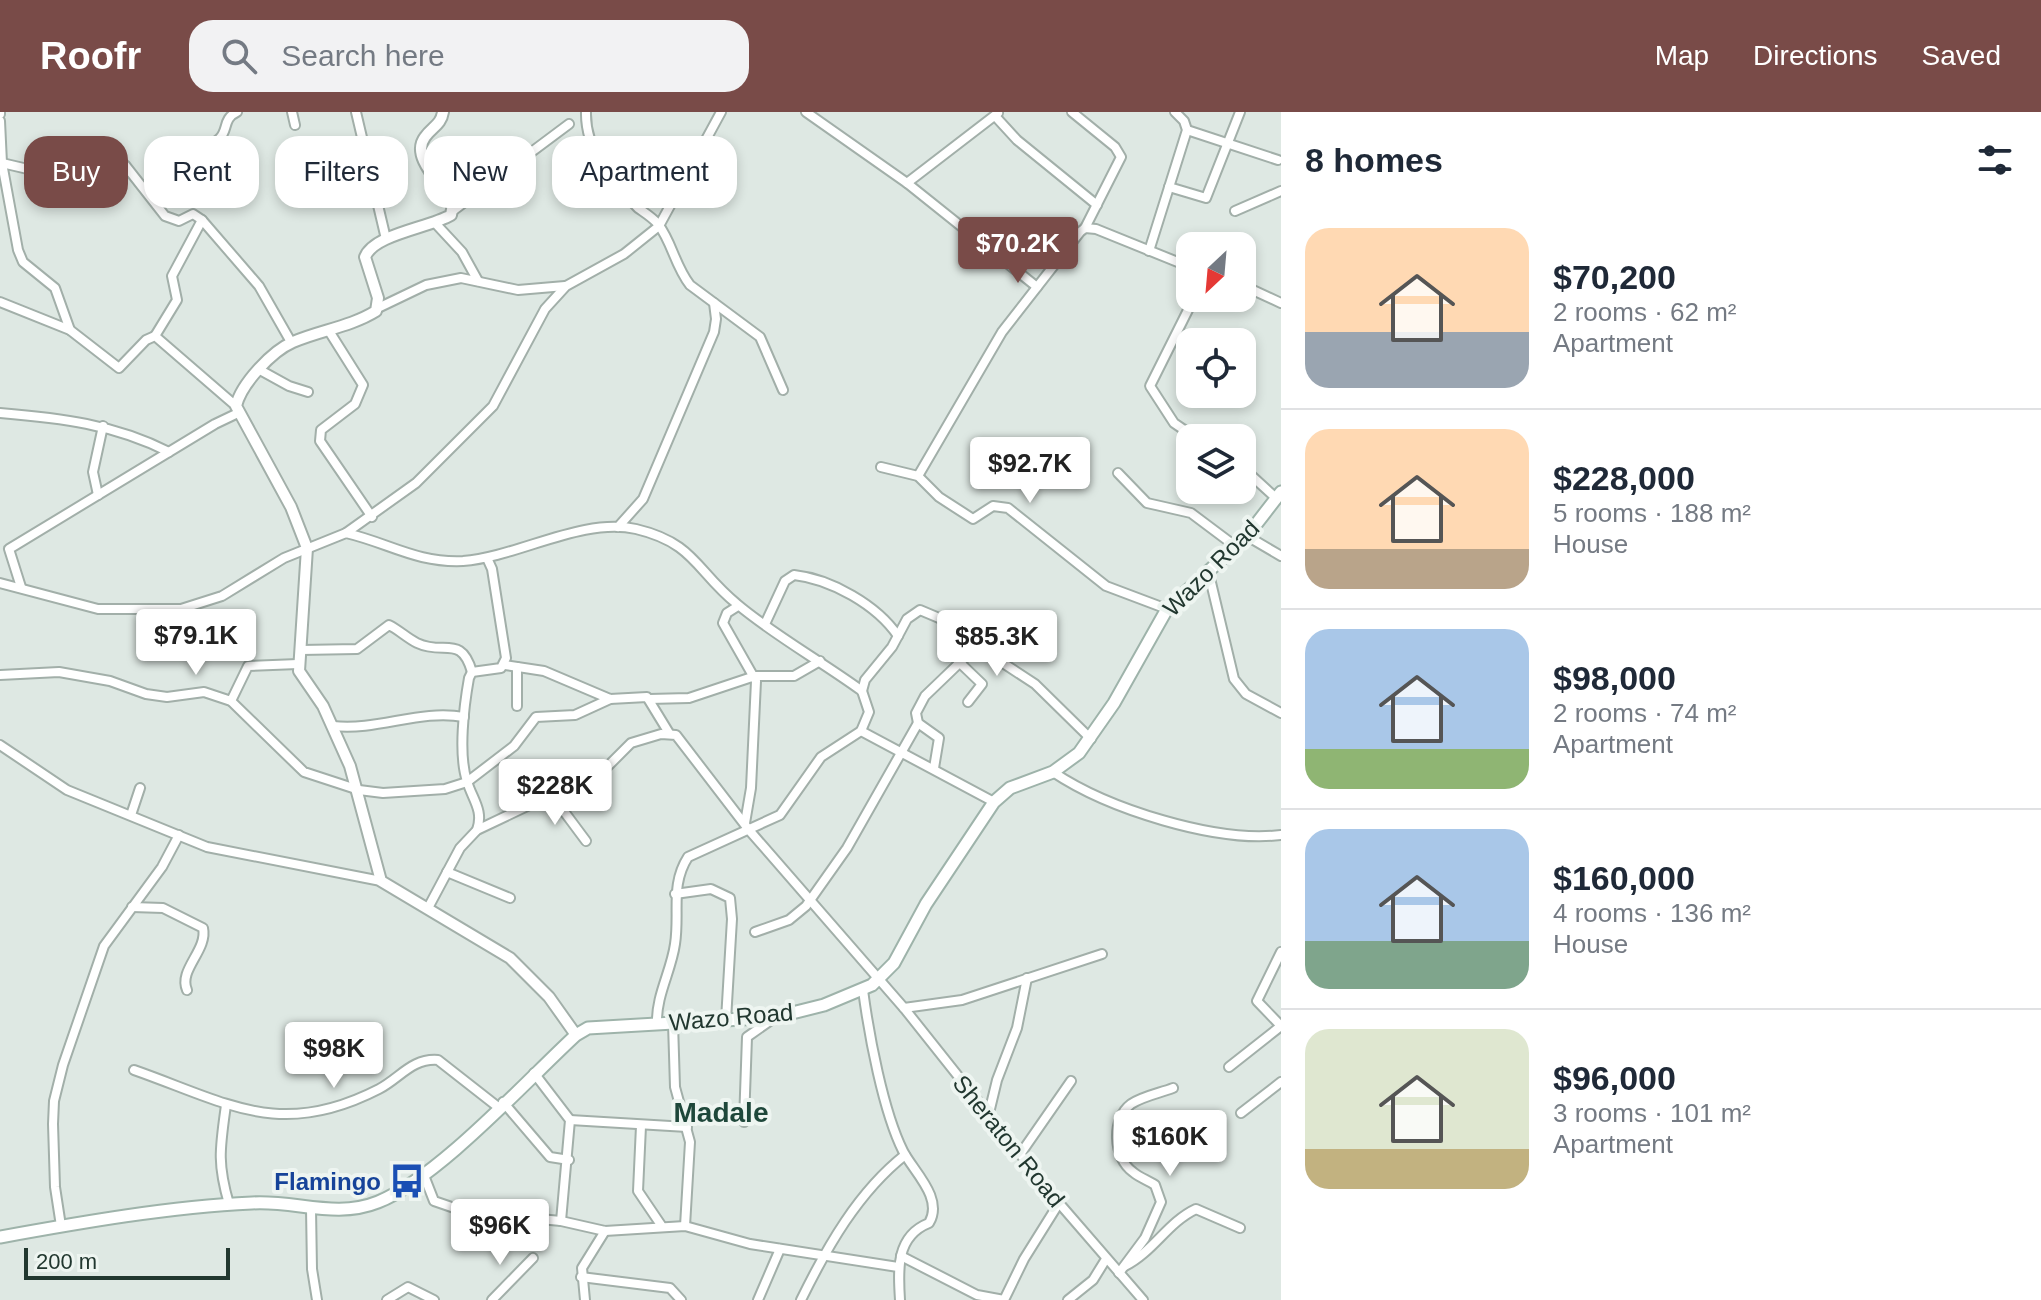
<!DOCTYPE html>
<html lang="en">
<head>
<meta charset="utf-8">
<style>
  :root { --surface:#fff; --page:#f2f2f3; --text:#1f2937; --muted:#747a83; --line:#e0e1e3; --accent:#794b48 }
  body { margin:0; font-family:Helvetica,sans-serif; background:var(--page); color:var(--text); height:100vh; display:flex; flex-direction:column; font-size:30px; white-space:nowrap }
  * { box-sizing:border-box; margin:0 }
  p { font-size:26px; color:var(--muted) }
  .icon { flex:none; width:44px; height:44px; fill:none; stroke:currentColor; stroke-width:2; stroke-linecap:round; stroke-linejoin:round }
  .map { position:relative; flex:1; overflow:hidden }
  .side { display:flex; flex-direction:column; background:var(--surface); width:760px }
  .side>* { flex:none }
  .guide { position:absolute; left:24px; top:24px; width:760px; height:72px; display:flex; gap:16px }
  .needle { width:52px; rotate:206deg }
  .controls { position:absolute; left:1176px; top:120px; display:grid; gap:16px }
  .controls a { display:grid; place-items:center; width:80px; height:80px; border-radius:16px; background:var(--surface); box-shadow:0 4px 12px #0003; font-size:40px }
  .scale { position:absolute; left:24px; bottom:20px; width:206px; box-sizing:border-box; padding-left:8px; border:4px solid #21372f; border-top:0; font-size:22px; line-height:28px; white-space:nowrap; color:#21372f; -webkit-text-stroke:6px #eef5f1; paint-order:stroke }
  .price { position:absolute; translate:-50% -68px; padding:0 18px; border-radius:8px; background:#fff; color:#222; font-size:26px; line-height:52px; filter:drop-shadow(0 2px 4px #0008) }
  .price::after { content:''; position:absolute; left:50%; top:48px; width:24px; height:18px; margin-left:-12px; background:inherit; clip-path:polygon(0 0,100% 0,50% 100%) }
  .price.active { background:var(--accent); color:#fff }
  ul { padding:0; list-style:none }
  li { display:flex; align-items:center; gap:24px; height:200px; padding:0 24px }
  li+li { border-top:2px solid var(--line) }
  li span { display:grid; place-items:center; flex:none; width:224px; height:160px; border-radius:24px; color:#555 }
  li>.icon { margin-inline-start:auto }
  span .icon { width:96px; height:96px; fill:#fffc; stroke-width:1 }
  li b { font-size:34px }
  h2 { display:flex; justify-content:space-between; align-items:center; height:96px; padding:0 24px; font-size:34px }
  .tag { padding:0 28px; border-radius:24px; background:var(--surface); box-shadow:0 4px 12px #0003; font-size:28px; line-height:72px }
  .tag.active { background:var(--accent); color:#fff }
  header { display:flex; align-items:center; gap:48px; box-sizing:border-box; height:112px; padding:0 40px; background:var(--accent); color:#fff }
  header strong { font-size:38px }
  nav { display:flex; gap:44px; margin-inline-start:auto; font-size:28px }
  .search { width:560px; height:72px; background:var(--page); display:flex; align-items:center; gap:20px; box-sizing:border-box; padding:0 28px; border-radius:24px; color:var(--muted); font-size:30px }
  main { display:flex; flex:1; min-height:0 }
  .map>svg:first-child { display:block }
  .lines { fill:none; stroke-linecap:round; stroke-linejoin:round }
  .minor-casing { stroke:#a2afa9; stroke-width:12 }
  .tertiary-casing { stroke:#a2afa9; stroke-width:14 }
  .secondary-casing { stroke:#9eb3aa; stroke-width:15 }
  .minor { stroke:#fff; stroke-width:8 }
  .tertiary { stroke:#fff; stroke-width:10 }
  .secondary { stroke:#fff; stroke-width:11 }
  .labels { text-anchor:middle; dominant-baseline:central; stroke-width:8; stroke-linejoin:round; paint-order:stroke }
  .street-label { font-size:24px; fill:#21372f; stroke:#eef5f1 }
  .transit-label { font-size:24px; font-weight:bold; fill:#164399; stroke:#eef5f1; text-anchor:end }
  .quarter-label { font-size:28px; font-weight:bold; fill:#1e473a; stroke:#eef5f1 }
</style>
</head>
<body>
<header>
<strong>Roofr</strong>
<div class="search"><svg class="icon" aria-label="search" viewBox="0 0 24 24"><circle cx="10" cy="10" r="6"/><path d="M15 15l6 6"/></svg>Search here</div>
<nav><a>Map</a><a>Directions</a><a>Saved</a></nav>
</header>
<main>
<div class="map">
<svg width="1281" height="1188" viewBox="0 0 1281 1188">
  <rect width="100%" height="100%" fill="#dee8e3"/>
  <g class="lines">
    <g class="minor-casing">
      <g id="minor">
        <polyline points="292,0 295,13"/>
        <polyline points="356,0 386,127"/>
        <path d="M586,0C585,38 612,70 638,96C645,101 652,105 658,112C672,130 675,154 690,173L760,225L783,278"/>
        <polyline points="806,0 907,71 1037,175"/>
        <polyline points="1072,0 1115,35 1121,45 1085,116"/>
        <polyline points="0,2 0,0"/>
        <polyline points="995,4 1017,28 1097,93"/>
        <polyline points="0,9 2,51 18,138 23,150 55,176 70,218"/>
        <polyline points="1187,18 1278,48"/>
        <polyline points="2,51 62,65 107,52 125,53 165,104 179,109 193,102 202,108 259,174 291,230"/>
        <polyline points="907,71 998,1"/>
        <polyline points="1169,75 1206,86 1240,0"/>
        <path d="M219,89L222,73L200,44C204,34 211,34 219,27C229,18 222,7 237,0"/>
        <polyline points="454,98 569,12"/>
        <polyline points="1235,99 1281,79"/>
        <polyline points="436,112 462,140 478,169"/>
        <polyline points="1149,139 1187,18 1184,9 1175,0"/>
        <polyline points="1242,173 1281,191"/>
        <polyline points="1194,186 1150,274 1174,311 1196,326"/>
        <polyline points="0,190 70,218 119,256 146,228 155,224 236,294"/>
        <polyline points="378,196 426,173 461,166 518,178 565,174"/>
        <polyline points="329,219 363,273 355,292 321,318 320,329 372,405"/>
        <polyline points="155,224 177,188 172,164 202,108"/>
        <polyline points="260,258 289,274 308,280"/>
        <path d="M0,301C60,306 114,312 169,340"/>
        <polyline points="881,355 918,364 939,385 973,407 993,394 1008,396 1106,474 1167,497"/>
        <polyline points="1242,355 1277,387"/>
        <polyline points="1118,361 1147,391 1191,401 1235,434"/>
        <polyline points="918,364 1002,220 1080,120 1085,116 1096,117 1190,155"/>
        <polyline points="98,383 93,360 103,314"/>
        <polyline points="618,415 643,387 714,220 716,207 714,191"/>
        <polyline points="346,421 416,371 493,294 545,197 566,174 624,142 659,114 721,0"/>
        <polyline points="1247,424 1281,444"/>
        <polyline points="1208,458 1234,567 1246,582 1281,601"/>
        <path d="M0,471L98,497H181L222,484L284,446L346,421C389,431 416,451 463,449C518,445 581,405 636,417C695,431 696,459 737,492C775,524 821,549 862,579L869,600L861,619L821,645L780,703L688,745C670,773 680,800 675,832C671,860 656,883 657,912"/>
        <polyline points="21,475 9,437 215,312 238,301"/>
        <polyline points="738,494 727,501 723,511 756,569 751,676 745,711"/>
        <path d="M765,512L785,469L794,463C831,467 877,493 898,524"/>
        <path d="M301,538L357,537L389,513C399,518 407,526 417,531C444,544 461,522 472,560"/>
        <polyline points="958,549 982,572 968,590"/>
        <polyline points="505,553 544,559 610,587 647,585 669,621"/>
        <polyline points="0,563 59,560 110,569 146,582 167,585 204,580 231,589 304,660 359,678 383,681 445,677 467,670 514,634 536,605 575,603 610,587"/>
        <polyline points="862,579 865,568 892,535 907,507 920,498 939,506 977,534"/>
        <polyline points="649,587 689,586 755,564 794,564 820,549"/>
        <polyline points="231,589 248,554 298,552"/>
        <polyline points="517,594 517,555"/>
        <path d="M333,614C379,619 419,597 464,605"/>
        <polyline points="861,619 994,690"/>
        <polyline points="0,633 67,678 207,735 381,769"/>
        <polyline points="934,656 939,626 918,611 916,601 925,584 977,534 1035,572 1091,627"/>
        <path d="M1053,660C1108,697 1216,731 1281,723"/>
        <polyline points="551,682 586,729"/>
        <polyline points="131,703 140,676"/>
        <path d="M477,718C484,698 472,687 467,669C458,642 464,594 469,566L472,560L501,556L506,546L492,457L487,446"/>
        <polyline points="447,760 510,786"/>
        <polyline points="675,782 711,777 730,786 732,807 726,908"/>
        <path d="M132,795L163,796L203,816C208,838 178,858 187,878"/>
        <polyline points="428,796 460,736 477,718 605,657 631,631 661,622 676,623 749,718 904,896 1059,1091 1143,1188"/>
        <polyline points="755,820 789,808 806,794 847,736 918,611"/>
        <path d="M863,878C869,923 883,999 903,1039C913,1059 944,1086 929,1111C896,1124 898,1157 900,1188"/>
        <polyline points="904,896 962,888 1102,842"/>
        <polyline points="673,911 675,975 690,1030 685,1114"/>
        <polyline points="1281,914 1257,889 1281,840"/>
        <polyline points="1229,955 1281,914"/>
        <path d="M134,958C228,991 280,1028 379,977C400,966 412,946 438,948L498,995"/>
        <polyline points="534,961 570,1008 561,1109"/>
        <polyline points="503,990 550,1045 569,1048"/>
        <path d="M226,993C220,1036 217,1051 229,1092"/>
        <polyline points="989,1001 997,968 1017,916 1027,866"/>
        <polyline points="1241,1001 1281,970"/>
        <polyline points="570,1008 687,1015"/>
        <polyline points="744,1010 747,925 774,906"/>
        <polyline points="641,1014 638,1079 661,1113"/>
        <polyline points="1021,1041 1071,969"/>
        <polyline points="423,1061 434,1089 466,1100 561,1109 605,1119 685,1114 750,1132 898,1155"/>
        <polyline points="311,1097 312,1157 317,1188"/>
        <polyline points="61,1114 55,1075 53,1012 54,989 63,953 104,834 162,755 179,723"/>
        <polyline points="901,1144 977,1183 1004,1188"/>
        <path d="M1125,1154C1153,1140 1168,1110 1196,1097L1240,1116"/>
        <path d="M1119,1161L1145,1126L1161,1090L1155,1073C1148,1068 1140,1066 1133,1060C1113,1046 1111,1007 1131,992C1143,984 1160,981 1173,976"/>
        <polyline points="581,1165 670,1176 681,1188"/>
        <polyline points="387,1188 408,1175 434,1188"/>
        <polyline points="492,1188 533,1146"/>
        <polyline points="585,1188 582,1156 605,1119"/>
        <polyline points="758,1188 780,1137"/>
        <path d="M801,1188C827,1135 858,1080 905,1043"/>
        <polyline points="1004,1188 1024,1147 1059,1091"/>
        <polyline points="1068,1188 1093,1168 1106,1147"/>
      </g>
    </g>
    <g class="tertiary-casing">
      <path id="tertiary" d="M443,0C441,13 432,15 425,25C409,46 445,74 453,92L451,103C429,116 374,122 365,145L378,186L376,199C350,215 321,218 293,230C272,239 241,272 236,294L291,395L307,436L299,559L323,594L350,654L381,769L510,846L549,885L576,923"/>
    </g>
    <g class="secondary-casing">
      <path id="secondary" d="M0,1125C83,1110 168,1095 252,1091C295,1088 336,1107 378,1090C438,1066 526,969 576,923L588,916L776,905L824,893L872,873L894,851L926,792L994,690L1010,676L1053,660L1079,641L1114,591L1167,497L1247,424L1281,380"/>
    </g>
    <use href="#minor" class="minor"/>
    <use href="#tertiary" class="tertiary"/>
    <use href="#secondary" class="secondary"/>
  </g>
  <defs>
    <g id="bus-bare" transform="scale(2.76)"><path d="M-5-6H5V4H4V6H2V4H-2V6H-4V4H-5ZM-3.5-4V0h7V-4ZM-3.5 1.2v1.5H-2V1.2ZM2 1.2v1.5H3.5V1.2Z" fill="#1a4fb4" stroke="#eef5f1" stroke-width="2.5" paint-order="stroke"/></g>
  </defs>
  <g fill-rule="evenodd">
    <use href="#bus-bare" x="407" y="1069"/>
  </g>
  <g class="labels">
    <g class="street-label">
      <text transform="translate(1211 456) rotate(-45)">Wazo Road</text>
      <text transform="translate(731 905) rotate(-5)">Wazo Road</text>
      <text transform="translate(1009 1029) rotate(51)">Sheraton Road</text>
    </g>
    <g class="transit-label">
      <text x="381" y="1069">Flamingo</text>
    </g>
    <g class="quarter-label">
      <text x="721" y="1000">Madale</text>
    </g>
  </g>
</svg>
<div class="controls">
<a><svg class="needle" viewBox="-14 -14 28 28"><path d="M0-13l5 13h-10z" fill="#e53935"/><path d="M0 13l5-13h-10z" fill="#747a83"/></svg></a>
<a><svg class="icon" aria-label="locate" viewBox="0 0 24 24"><circle cx="12" cy="12" r="6"/><path d="M12 2v4M12 18v4M2 12h4M18 12h4"/></svg></a>
<a><svg class="icon" aria-label="layers" viewBox="0 0 24 24"><path d="M12 4l9 5-9 5-9-5zM3 14l9 5 9-5"/></svg></a>
</div>
<div class="scale">200 m</div>
<b class="price active" style="left:1018px;top:173px">$70.2K</b>
<b class="price" style="left:1030px;top:393px">$92.7K</b>
<b class="price" style="left:196px;top:565px">$79.1K</b>
<b class="price" style="left:997px;top:566px">$85.3K</b>
<b class="price" style="left:555px;top:715px">$228K</b>
<b class="price" style="left:334px;top:978px">$98K</b>
<b class="price" style="left:1170px;top:1066px">$160K</b>
<b class="price" style="left:500px;top:1155px">$96K</b>
<div class="guide">
<a class="tag active">Buy</a>
<a class="tag">Rent</a>
<a class="tag">Filters</a>
<a class="tag">New</a>
<a class="tag">Apartment</a>
</div>
</div>
<section class="side">
<h2>8 homes<svg class="icon" aria-label="filters" viewBox="0 0 24 24"><path d="M4 7h16M4 17h16"/><circle cx="9" cy="7" r="2"/><circle cx="15" cy="17" r="2"/></svg></h2>
<ul>
<li><span style="background:linear-gradient(#ffd9b3 65%,#9aa5b1 0)"><svg class="icon" aria-label="home" viewBox="0 0 24 24"><path d="M3 11l9-7 9 7M6 9v11h12V9"/></svg></span><div><b>$70,200</b><p>2 rooms · 62 m²</p><p>Apartment</p></div></li>
<li><span style="background:linear-gradient(#ffd9b3 75%,#b9a48a 0)"><svg class="icon" aria-label="home" viewBox="0 0 24 24"><path d="M3 11l9-7 9 7M6 9v11h12V9"/></svg></span><div><b>$228,000</b><p>5 rooms · 188 m²</p><p>House</p></div></li>
<li><span style="background:linear-gradient(#a9c7e8 75%,#8fb573 0)"><svg class="icon" aria-label="home" viewBox="0 0 24 24"><path d="M3 11l9-7 9 7M6 9v11h12V9"/></svg></span><div><b>$98,000</b><p>2 rooms · 74 m²</p><p>Apartment</p></div></li>
<li><span style="background:linear-gradient(#a9c7e8 70%,#7fa58c 0)"><svg class="icon" aria-label="home" viewBox="0 0 24 24"><path d="M3 11l9-7 9 7M6 9v11h12V9"/></svg></span><div><b>$160,000</b><p>4 rooms · 136 m²</p><p>House</p></div></li>
<li><span style="background:linear-gradient(#dfe7d0 75%,#c2b280 0)"><svg class="icon" aria-label="home" viewBox="0 0 24 24"><path d="M3 11l9-7 9 7M6 9v11h12V9"/></svg></span><div><b>$96,000</b><p>3 rooms · 101 m²</p><p>Apartment</p></div></li>
</ul>
</section>
</main>
</body>
</html>
